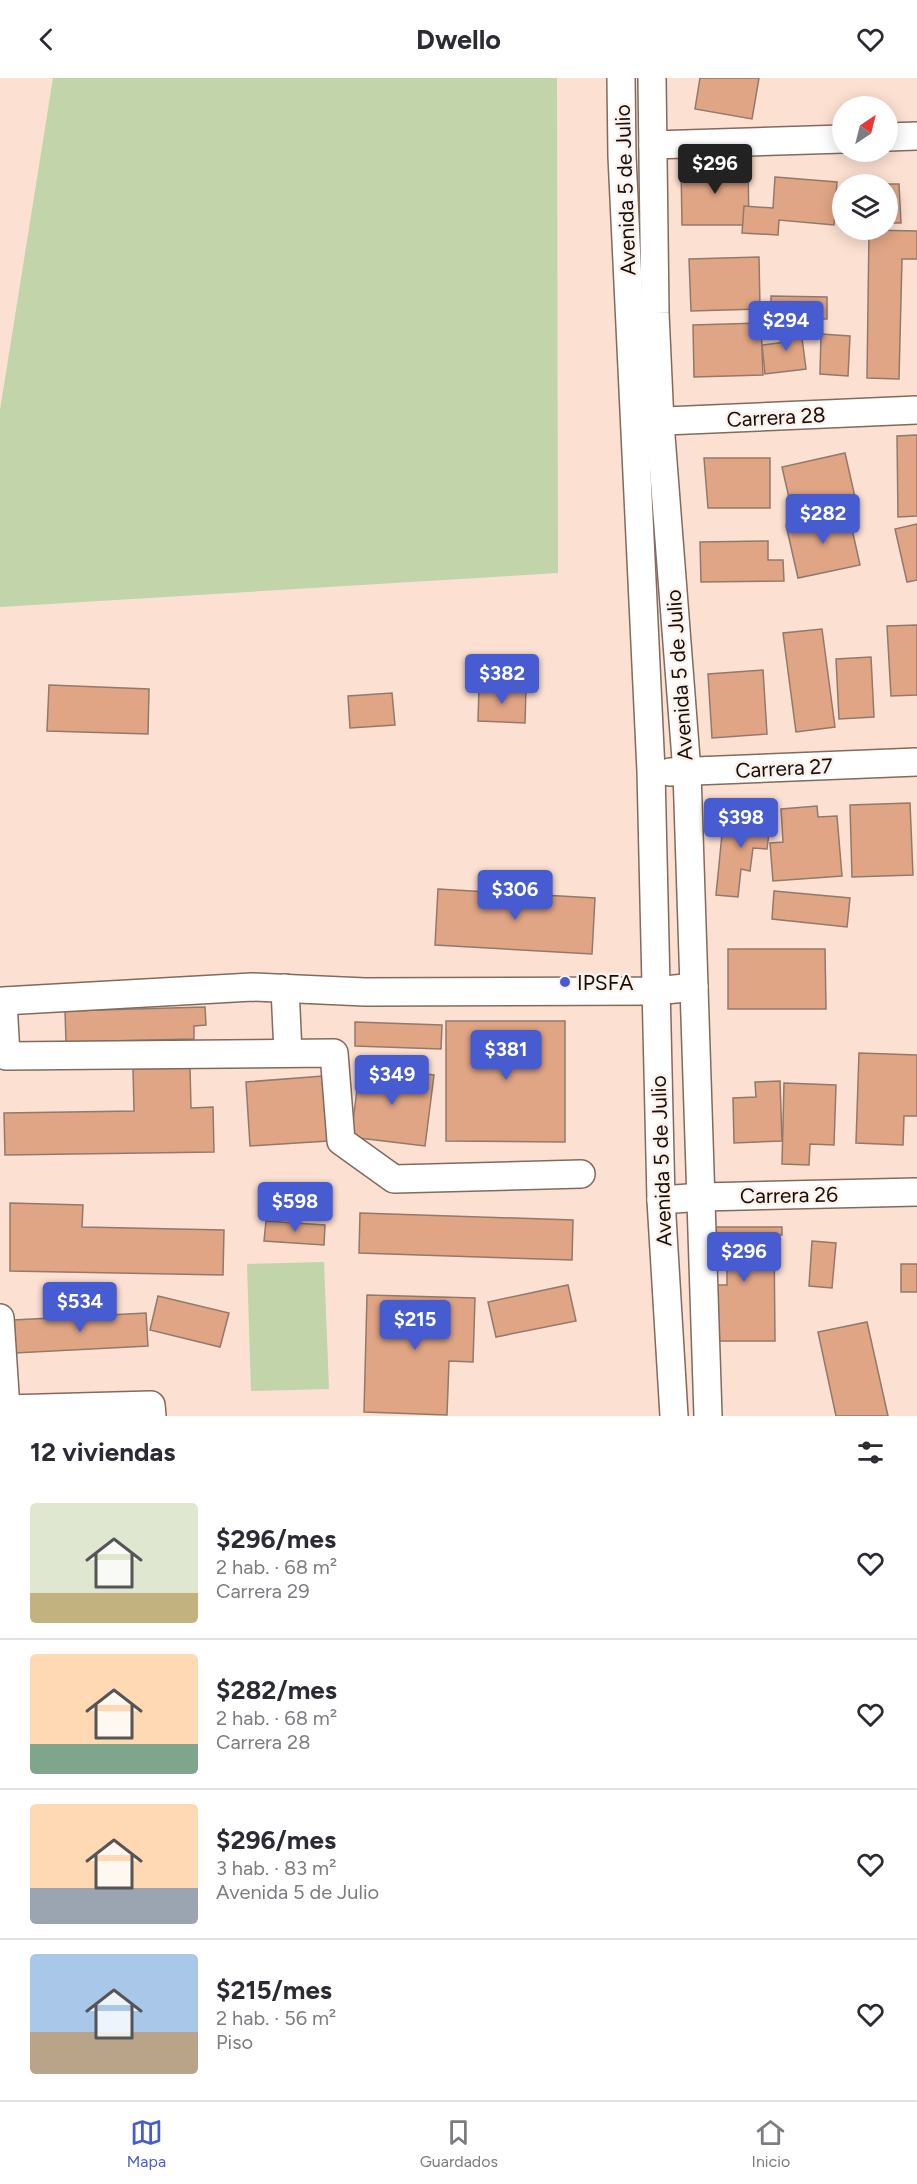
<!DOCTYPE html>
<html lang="es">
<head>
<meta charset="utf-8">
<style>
  :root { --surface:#fff; --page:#f2f2f3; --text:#2b2b33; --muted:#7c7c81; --line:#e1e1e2; --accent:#465cd0 }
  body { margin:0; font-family:Figtree,sans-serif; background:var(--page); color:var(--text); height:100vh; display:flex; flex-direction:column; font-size:22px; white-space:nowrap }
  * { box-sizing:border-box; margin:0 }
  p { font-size:20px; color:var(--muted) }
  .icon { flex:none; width:33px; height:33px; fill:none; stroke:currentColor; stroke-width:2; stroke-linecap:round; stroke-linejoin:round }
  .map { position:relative; height:1338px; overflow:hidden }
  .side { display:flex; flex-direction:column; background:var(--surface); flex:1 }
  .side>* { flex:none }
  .needle { width:39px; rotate:35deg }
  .buttons { position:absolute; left:832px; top:18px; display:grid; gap:12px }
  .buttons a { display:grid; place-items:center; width:66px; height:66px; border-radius:50%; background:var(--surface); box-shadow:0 3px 15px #0003; font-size:30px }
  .price { position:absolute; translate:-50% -51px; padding:0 14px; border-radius:6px; background:var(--accent); color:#fff; font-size:20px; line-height:39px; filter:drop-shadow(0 2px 3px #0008) }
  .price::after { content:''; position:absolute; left:50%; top:36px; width:18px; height:14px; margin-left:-9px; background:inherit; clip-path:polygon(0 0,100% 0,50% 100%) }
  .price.current { background:#222; color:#fff }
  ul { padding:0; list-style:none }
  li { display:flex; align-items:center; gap:18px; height:150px; padding:0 30px }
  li+li { border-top:2px solid var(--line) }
  li span { display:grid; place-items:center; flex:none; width:168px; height:120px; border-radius:6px; color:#555 }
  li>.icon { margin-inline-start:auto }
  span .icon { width:72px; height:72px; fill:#fffc; stroke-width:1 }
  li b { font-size:26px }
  h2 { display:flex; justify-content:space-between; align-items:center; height:72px; padding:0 30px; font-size:26px }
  header { display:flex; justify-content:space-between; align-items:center; height:78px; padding:0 30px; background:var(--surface); font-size:27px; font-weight:700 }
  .tab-bar { display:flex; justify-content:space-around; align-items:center; height:84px; border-top:2px solid var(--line); background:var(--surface); font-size:16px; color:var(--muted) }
  .tab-bar a { display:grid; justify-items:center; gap:3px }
  .tab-bar .current { color:var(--accent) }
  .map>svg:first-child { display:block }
  .green { fill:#c1d4aa }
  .building { fill:#e0a585; stroke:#92796b; stroke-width:1.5 }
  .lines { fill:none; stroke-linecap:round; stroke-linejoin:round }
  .minor-casing { stroke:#826a5d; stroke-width:30 }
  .minor { stroke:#fff; stroke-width:27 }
  .poi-dot { fill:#465cd0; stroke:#fdf1eb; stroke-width:2 }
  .labels { text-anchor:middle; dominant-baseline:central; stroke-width:5; stroke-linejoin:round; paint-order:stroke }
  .street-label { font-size:21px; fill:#170e09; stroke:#fdf1eb }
  .poi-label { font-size:21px; fill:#170e09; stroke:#fdf1eb; text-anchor:start }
</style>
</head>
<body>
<header><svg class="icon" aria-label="back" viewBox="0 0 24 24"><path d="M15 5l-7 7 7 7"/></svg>Dwello<svg class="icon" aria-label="heart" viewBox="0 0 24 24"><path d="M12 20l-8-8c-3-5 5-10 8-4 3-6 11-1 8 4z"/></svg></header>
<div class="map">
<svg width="917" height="1338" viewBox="0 0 917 1338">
  <rect width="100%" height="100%" fill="#fce0d1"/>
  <g class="green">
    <polygon points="53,0 557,0 558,495 0,529 0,332"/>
    <polygon points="324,1184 329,1311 251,1313 247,1186"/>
  </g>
  <g class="building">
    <polygon points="700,0 759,0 752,41 695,31"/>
    <polygon points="681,88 748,88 749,147 682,147"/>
    <polygon points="775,99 837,104 834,147 779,142 778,157 742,155 744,128 773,130"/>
    <polygon points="887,106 899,106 901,145 888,145"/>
    <polygon points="869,152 917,153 917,181 902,181 899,301 867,300"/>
    <polygon points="759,179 760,231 691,233 689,181"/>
    <polygon points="771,218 827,219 827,241 771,241"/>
    <polygon points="800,244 806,291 765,296 762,267 787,264 785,246"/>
    <polygon points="761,245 763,297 694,299 693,247"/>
    <polygon points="821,256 850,258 848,298 820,296"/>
    <polygon points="917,357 917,438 898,439 897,358"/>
    <polygon points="845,375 857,428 794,442 782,389"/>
    <polygon points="704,380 770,380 770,430 708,430"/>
    <polygon points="848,433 860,487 798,500 786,447"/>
    <polygon points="917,446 917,502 907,504 895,451"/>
    <polygon points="768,463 768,482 783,482 784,503 701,504 700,464"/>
    <polygon points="917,547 917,617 891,618 887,548"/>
    <polygon points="822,551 835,649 796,654 783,555"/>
    <polygon points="871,579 874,639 839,641 836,581"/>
    <polygon points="763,592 767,656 712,660 708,596"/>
    <polygon points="49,607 149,611 148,656 47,653"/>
    <polygon points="479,609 526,610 525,645 478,643"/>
    <polygon points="392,615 395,647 350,650 348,618"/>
    <polygon points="910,725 913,797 852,799 850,727"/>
    <polygon points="817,728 818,739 837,738 842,798 773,803 770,765 783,764 781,731"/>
    <polygon points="749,729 772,731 767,771 753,770 750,793 741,791 738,819 716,817 723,746 747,749"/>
    <polygon points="438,811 595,820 592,876 435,867"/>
    <polygon points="774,813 850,820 847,849 772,841"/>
    <polygon points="728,871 825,871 826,931 728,931"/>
    <polygon points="205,929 206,947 194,948 194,961 66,964 65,933"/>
    <polygon points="446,943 565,943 565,1064 446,1063"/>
    <polygon points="355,944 442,947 441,971 355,968"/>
    <polygon points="859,975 917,977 917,1038 904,1038 903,1067 856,1065"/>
    <polygon points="360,988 434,997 425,1068 351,1059"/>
    <polygon points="190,990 191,1030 213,1029 214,1074 5,1077 4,1035 134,1033 133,991"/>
    <polygon points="323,998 328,1063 250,1068 246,1004"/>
    <polygon points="780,1003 782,1063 734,1065 733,1020 756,1019 755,1004"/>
    <polygon points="784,1005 836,1007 834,1067 810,1066 809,1087 782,1086"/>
    <polygon points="10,1125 83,1127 82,1149 224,1152 223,1197 10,1193"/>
    <polygon points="360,1135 573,1142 572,1182 359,1175"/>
    <polygon points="266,1143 325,1147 324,1167 264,1163"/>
    <polygon points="709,1149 782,1149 782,1157 774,1157 775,1263 713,1263 713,1207 727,1207 727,1184 709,1184"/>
    <polygon points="812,1163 836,1165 832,1210 809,1208"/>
    <rect x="901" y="1186" width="16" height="28"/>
    <polygon points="568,1207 576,1243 496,1259 488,1224"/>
    <polygon points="367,1217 475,1220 473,1284 449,1283 447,1337 364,1334"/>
    <polygon points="158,1218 229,1235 220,1269 150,1252"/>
    <polygon points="146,1235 148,1268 15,1275 13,1242"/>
    <polygon points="867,1244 888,1338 836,1338 818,1254"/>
  </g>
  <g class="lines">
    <g class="minor-casing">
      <g id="minor">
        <polyline points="621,0 622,78 651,693 661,1122 674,1338"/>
        <polyline points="652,0 655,235 660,345 687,694 708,1338"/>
        <polyline points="888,59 917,58"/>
        <polyline points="653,67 843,61"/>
        <polyline points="642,344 917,332"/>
        <polyline points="670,694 917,684"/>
        <polyline points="285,910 288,975"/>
        <polyline points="581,1096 394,1101 341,1063 334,975 6,978 3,923 252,909 365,914 656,913 694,909"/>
        <polyline points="661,1122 702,1119 917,1114"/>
        <polyline points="0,1240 6,1331 151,1327 152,1338"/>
      </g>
    </g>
    <use href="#minor" class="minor"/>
  </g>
  <circle class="poi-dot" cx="565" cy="904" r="6"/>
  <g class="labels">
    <g class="street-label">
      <text transform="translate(625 112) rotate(-92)">Avenida 5 de Julio</text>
      <text transform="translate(776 339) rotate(-3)">Carrera 28</text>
      <text transform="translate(679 597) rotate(-94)">Avenida 5 de Julio</text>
      <text transform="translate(784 690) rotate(-3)">Carrera 27</text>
      <text transform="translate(661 1083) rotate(-92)">Avenida 5 de Julio</text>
      <text transform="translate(789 1117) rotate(-1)">Carrera 26</text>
    </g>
    <g class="poi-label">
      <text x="577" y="904">IPSFA</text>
    </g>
  </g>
</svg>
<div class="buttons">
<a><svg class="needle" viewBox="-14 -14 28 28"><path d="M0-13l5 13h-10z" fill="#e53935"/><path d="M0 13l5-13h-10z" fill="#7c7c81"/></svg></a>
<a><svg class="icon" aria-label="layers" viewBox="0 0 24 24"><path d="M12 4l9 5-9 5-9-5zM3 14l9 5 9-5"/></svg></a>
</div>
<b class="price current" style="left:715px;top:117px">$296</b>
<b class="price" style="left:786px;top:274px">$294</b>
<b class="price" style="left:823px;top:467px">$282</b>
<b class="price" style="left:502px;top:627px">$382</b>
<b class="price" style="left:741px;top:771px">$398</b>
<b class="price" style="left:515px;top:843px">$306</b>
<b class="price" style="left:506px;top:1003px">$381</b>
<b class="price" style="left:392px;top:1028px">$349</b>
<b class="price" style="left:295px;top:1155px">$598</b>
<b class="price" style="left:744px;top:1205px">$296</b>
<b class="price" style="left:80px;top:1255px">$534</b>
<b class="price" style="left:415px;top:1273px">$215</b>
</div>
<section class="side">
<h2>12 viviendas<svg class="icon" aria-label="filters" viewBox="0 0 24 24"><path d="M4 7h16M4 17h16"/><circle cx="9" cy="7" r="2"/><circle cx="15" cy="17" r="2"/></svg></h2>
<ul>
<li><span style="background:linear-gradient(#dfe7d0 75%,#c2b280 0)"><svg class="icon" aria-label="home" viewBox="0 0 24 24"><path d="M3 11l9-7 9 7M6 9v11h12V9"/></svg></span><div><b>$296/mes</b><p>2 hab. · 68 m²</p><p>Carrera 29</p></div><svg class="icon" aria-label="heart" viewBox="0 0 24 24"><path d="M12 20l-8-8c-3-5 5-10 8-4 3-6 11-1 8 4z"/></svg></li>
<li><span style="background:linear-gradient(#ffd9b3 75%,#7fa58c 0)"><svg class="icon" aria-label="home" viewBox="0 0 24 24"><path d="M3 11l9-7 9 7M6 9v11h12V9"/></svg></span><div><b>$282/mes</b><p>2 hab. · 68 m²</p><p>Carrera 28</p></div><svg class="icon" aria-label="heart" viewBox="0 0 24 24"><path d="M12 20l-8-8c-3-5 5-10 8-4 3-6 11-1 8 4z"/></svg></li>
<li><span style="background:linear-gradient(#ffd9b3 70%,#9aa5b1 0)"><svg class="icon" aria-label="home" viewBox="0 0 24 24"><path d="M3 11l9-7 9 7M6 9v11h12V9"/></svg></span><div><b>$296/mes</b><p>3 hab. · 83 m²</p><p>Avenida 5 de Julio</p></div><svg class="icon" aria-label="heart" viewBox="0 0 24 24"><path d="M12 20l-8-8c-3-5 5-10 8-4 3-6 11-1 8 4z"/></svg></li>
<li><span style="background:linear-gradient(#a9c7e8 65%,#b9a48a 0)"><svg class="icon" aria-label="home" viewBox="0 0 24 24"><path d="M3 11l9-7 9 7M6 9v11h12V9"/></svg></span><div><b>$215/mes</b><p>2 hab. · 56 m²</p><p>Piso</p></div><svg class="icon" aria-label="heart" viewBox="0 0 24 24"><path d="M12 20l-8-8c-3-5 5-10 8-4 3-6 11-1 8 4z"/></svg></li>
</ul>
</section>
<nav class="tab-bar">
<a class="current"><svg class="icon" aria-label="map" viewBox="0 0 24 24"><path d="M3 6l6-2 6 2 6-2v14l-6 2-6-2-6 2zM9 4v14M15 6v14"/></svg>Mapa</a>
<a><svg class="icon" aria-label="saved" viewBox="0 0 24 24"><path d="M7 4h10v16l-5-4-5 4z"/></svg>Guardados</a>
<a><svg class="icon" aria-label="home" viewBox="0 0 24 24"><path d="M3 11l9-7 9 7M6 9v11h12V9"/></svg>Inicio</a>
</nav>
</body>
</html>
